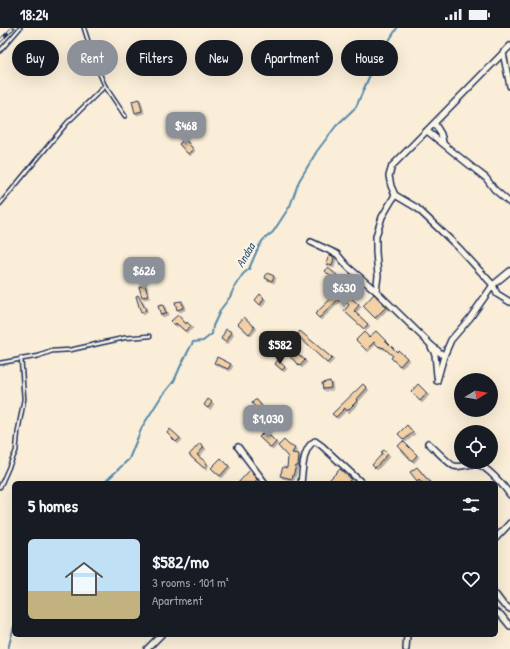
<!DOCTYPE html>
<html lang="en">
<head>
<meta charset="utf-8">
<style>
  :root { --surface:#171b24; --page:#20242c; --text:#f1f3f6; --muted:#9ea1a6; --accent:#8c9099 }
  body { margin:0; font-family:"Patrick Hand",sans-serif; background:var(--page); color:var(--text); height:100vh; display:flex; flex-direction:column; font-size:15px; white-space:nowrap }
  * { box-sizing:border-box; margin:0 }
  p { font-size:13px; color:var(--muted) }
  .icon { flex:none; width:22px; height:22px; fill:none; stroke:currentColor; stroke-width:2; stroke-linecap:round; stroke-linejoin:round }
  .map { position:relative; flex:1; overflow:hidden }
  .side { position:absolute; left:12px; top:453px; width:486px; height:156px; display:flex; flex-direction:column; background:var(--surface); border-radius:6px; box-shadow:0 4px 16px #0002 }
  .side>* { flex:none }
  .top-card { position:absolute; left:12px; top:12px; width:486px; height:36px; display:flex; gap:8px }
  .needle { width:26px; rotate:79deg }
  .buttons { position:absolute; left:454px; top:345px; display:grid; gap:8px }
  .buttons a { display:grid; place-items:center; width:44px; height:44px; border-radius:50%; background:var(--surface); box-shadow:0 4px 16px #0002; font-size:20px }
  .price { position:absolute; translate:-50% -34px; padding:0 9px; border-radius:8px; background:var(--accent); color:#fff; font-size:13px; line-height:26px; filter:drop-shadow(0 1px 2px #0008) }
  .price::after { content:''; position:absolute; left:50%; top:24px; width:12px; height:9px; margin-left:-6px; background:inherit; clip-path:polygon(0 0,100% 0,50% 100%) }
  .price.selected { background:#222; color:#fff }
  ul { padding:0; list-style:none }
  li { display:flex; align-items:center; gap:12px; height:100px; padding:0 16px }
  li span { display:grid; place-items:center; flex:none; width:112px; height:80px; border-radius:6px; color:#555 }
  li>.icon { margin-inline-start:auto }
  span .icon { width:48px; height:48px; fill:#fffc; stroke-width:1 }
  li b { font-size:17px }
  h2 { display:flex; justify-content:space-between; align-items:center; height:48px; padding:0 16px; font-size:17px }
  .chip { padding:0 14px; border-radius:18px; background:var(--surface); box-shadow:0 4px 16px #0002; font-size:14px; line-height:36px }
  .chip.selected { background:var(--accent); color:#fff }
  .status { display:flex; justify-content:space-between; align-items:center; height:28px; padding:0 20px; background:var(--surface); direction:ltr }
  .status svg { height:11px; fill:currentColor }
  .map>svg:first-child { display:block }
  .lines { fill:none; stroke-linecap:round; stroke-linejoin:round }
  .stream { stroke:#568aab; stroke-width:2 }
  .building { fill:#f3d1a4; stroke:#1b2f5e; filter:url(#shadow) }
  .lane-casing { stroke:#1b2f5e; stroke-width:5.5 }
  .street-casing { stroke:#1b2f5e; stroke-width:8 }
  .lane { stroke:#fcf5e5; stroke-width:2.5 }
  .street { stroke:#fcf5e5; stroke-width:5 }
  .rail-casing { stroke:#1b2f5e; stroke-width:3.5 }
  .rail { stroke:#fcf5e5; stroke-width:2; stroke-dasharray:6; stroke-linecap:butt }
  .labels { text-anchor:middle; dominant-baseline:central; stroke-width:4; stroke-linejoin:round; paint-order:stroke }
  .water-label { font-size:12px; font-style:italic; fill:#34557e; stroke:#fcf5e5 }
</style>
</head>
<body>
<div class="status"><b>18:24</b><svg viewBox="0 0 49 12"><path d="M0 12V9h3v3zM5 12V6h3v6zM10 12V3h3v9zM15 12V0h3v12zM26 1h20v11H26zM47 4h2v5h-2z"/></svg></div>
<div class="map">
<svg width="510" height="621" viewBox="0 0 510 621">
  <defs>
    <filter id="shadow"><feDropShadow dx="2" dy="2" stdDeviation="0" flood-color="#0004"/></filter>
  </defs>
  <rect width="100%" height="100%" fill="#faeed8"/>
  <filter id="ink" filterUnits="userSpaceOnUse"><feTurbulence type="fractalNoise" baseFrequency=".025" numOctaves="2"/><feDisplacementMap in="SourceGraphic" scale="8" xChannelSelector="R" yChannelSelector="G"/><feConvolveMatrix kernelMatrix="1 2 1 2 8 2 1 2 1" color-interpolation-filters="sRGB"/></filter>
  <g filter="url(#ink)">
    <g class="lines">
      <g class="stream">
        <polyline points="104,455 129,431 142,399 161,369 174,353 181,337 193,314 203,313 212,306 213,298 221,281 230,269 235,258 243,246 249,241 258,220 263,212 273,204 290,178 299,153 317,123 336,98 356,79 376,33 397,0"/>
        <polyline points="8,621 14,598"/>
      </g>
    </g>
    <g class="building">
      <polygon points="139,71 142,83 135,85 132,73"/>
      <polygon points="185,111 193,121 188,126 179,116"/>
      <polygon points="329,227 334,229 332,238 326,236"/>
      <polygon points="328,240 337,247 333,251 325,243"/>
      <polygon points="267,245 274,248 272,253 265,250"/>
      <polygon points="145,257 148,268 142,269 139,259"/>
      <polygon points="341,261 359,277 354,283 368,296 364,301 344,283 349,277 341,269 319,290 315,286"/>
      <polygon points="260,266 264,270 260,277 255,272"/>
      <polygon points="374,266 386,279 375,290 363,278"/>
      <polygon points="138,267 146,282 141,285 136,268"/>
      <polygon points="182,273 183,280 177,282 175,274"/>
      <polygon points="163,277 166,285 161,287 158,278"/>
      <polygon points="178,287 186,296 187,294 191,298 185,303 176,295 175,297 171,293"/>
      <polygon points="244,289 255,299 249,306 238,296"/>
      <polygon points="226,301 232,304 226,314 221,311"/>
      <polygon points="300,303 332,330 327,335 297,307"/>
      <polygon points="376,303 397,324 398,322 407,330 400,338 391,330 393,328 383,319 382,320 380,318 379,319 374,314 366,322 356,312 364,304 369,309"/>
      <polygon points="285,315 305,332 300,338 285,324 284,325 280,321"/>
      <polygon points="217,329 231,336 228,341 214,335"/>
      <polygon points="278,332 285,339 282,342 275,336"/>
      <polygon points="330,353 331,360 323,361 322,355"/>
      <polygon points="363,356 367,360 356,372 357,373 347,383 345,380 336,389 332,386"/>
      <polygon points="418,356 427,365 420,373 411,364"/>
      <polygon points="208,371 212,374 208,380 204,377"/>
      <polygon points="255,372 257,372 268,386 264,390 252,375"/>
      <polygon points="407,397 413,404 404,412 398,406"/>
      <polygon points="170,401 180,410 176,414 167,405"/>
      <polygon points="265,403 276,414 271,420 259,409"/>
      <polygon points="284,412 289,417 295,420 292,425 299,426 298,438 296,438 292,451 280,448 283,439 287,440 288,429 278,418"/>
      <polygon points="403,413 417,427 412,433 398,418"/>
      <polygon points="200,415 204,419 197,427 207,435 204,440 189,427"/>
      <polygon points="384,422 388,426 375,440 372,437 382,426 381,424"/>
      <polygon points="221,430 229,438 220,448 211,440"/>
      <polygon points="417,439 426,450 432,455 422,455 419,451 417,453 410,444"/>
      <polygon points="340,441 351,451 347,455 326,455"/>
      <polygon points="249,443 257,451 254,455 238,455"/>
    </g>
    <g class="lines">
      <g class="lane-casing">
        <g id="lane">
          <polyline points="84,0 95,35 105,58 125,88"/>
          <polyline points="0,23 20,0"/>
          <polyline points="0,176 67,95 105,58"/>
          <polyline points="0,335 39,328 52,323 70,322 124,310 150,308"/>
          <polyline points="0,459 16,423 18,403 24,371 21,330"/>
        </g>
      </g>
      <g class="street-casing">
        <g id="street">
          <polyline points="510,18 392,138 389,148 391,158 395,167 417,180 437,199 458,219 493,257 497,266 510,274"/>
          <polyline points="503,25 510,58"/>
          <polyline points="435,96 441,106 443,114"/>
          <polyline points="427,103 477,143 486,150 494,161 510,175"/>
          <polyline points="311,214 337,226 348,239 376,263 431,317 444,328"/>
          <polyline points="376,263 378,248 376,224 376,208 382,189 395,167"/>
          <polyline points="431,319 435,326 437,348"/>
          <polyline points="437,353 444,328 451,312 470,290 493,257 510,243"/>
          <path d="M428,415C433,419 450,437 454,438C462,440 469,435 476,436C486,437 505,459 510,467"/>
          <polyline points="238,419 265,455"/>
          <path d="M301,455C303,442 302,420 315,413L322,418L362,455"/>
          <polyline points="496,510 510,495"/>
          <polyline points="496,567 502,575 510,581"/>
          <polyline points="496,584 501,587 510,598"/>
          <polyline points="147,621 161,607"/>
          <polyline points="406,621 407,607"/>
        </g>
      </g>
      <use href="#lane" class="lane"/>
      <use href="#street" class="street"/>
      <g class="rail-casing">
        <polyline id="rail" points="0,13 13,0"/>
      </g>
      <use href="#rail" class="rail"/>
    </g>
  </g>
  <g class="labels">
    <g class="water-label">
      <text transform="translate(245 227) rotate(-60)">Andaa</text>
    </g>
  </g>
</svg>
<div class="buttons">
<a><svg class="needle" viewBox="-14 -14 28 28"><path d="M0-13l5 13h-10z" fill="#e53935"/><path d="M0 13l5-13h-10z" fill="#9ea1a6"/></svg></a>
<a><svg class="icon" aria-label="locate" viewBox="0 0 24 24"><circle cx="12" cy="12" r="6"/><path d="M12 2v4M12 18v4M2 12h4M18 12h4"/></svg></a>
</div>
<b class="price" style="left:186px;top:118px">$468</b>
<b class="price" style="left:144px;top:263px">$626</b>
<b class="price" style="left:344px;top:280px">$630</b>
<b class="price selected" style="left:280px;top:337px">$582</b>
<b class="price" style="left:268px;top:411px">$1,030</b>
<div class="top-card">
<a class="chip">Buy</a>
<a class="chip selected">Rent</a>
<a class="chip">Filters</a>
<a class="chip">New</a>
<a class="chip">Apartment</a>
<a class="chip">House</a>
</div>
<section class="side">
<h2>5 homes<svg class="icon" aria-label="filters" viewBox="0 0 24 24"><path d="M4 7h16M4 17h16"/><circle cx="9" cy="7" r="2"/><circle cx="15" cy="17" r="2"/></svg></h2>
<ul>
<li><span style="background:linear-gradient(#bfe0f5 65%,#c2b280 0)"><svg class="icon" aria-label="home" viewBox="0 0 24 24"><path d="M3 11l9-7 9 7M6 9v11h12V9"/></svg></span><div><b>$582/mo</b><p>3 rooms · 101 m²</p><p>Apartment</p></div><svg class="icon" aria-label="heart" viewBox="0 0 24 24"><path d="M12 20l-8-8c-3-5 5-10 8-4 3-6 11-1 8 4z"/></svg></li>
</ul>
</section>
</div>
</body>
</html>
